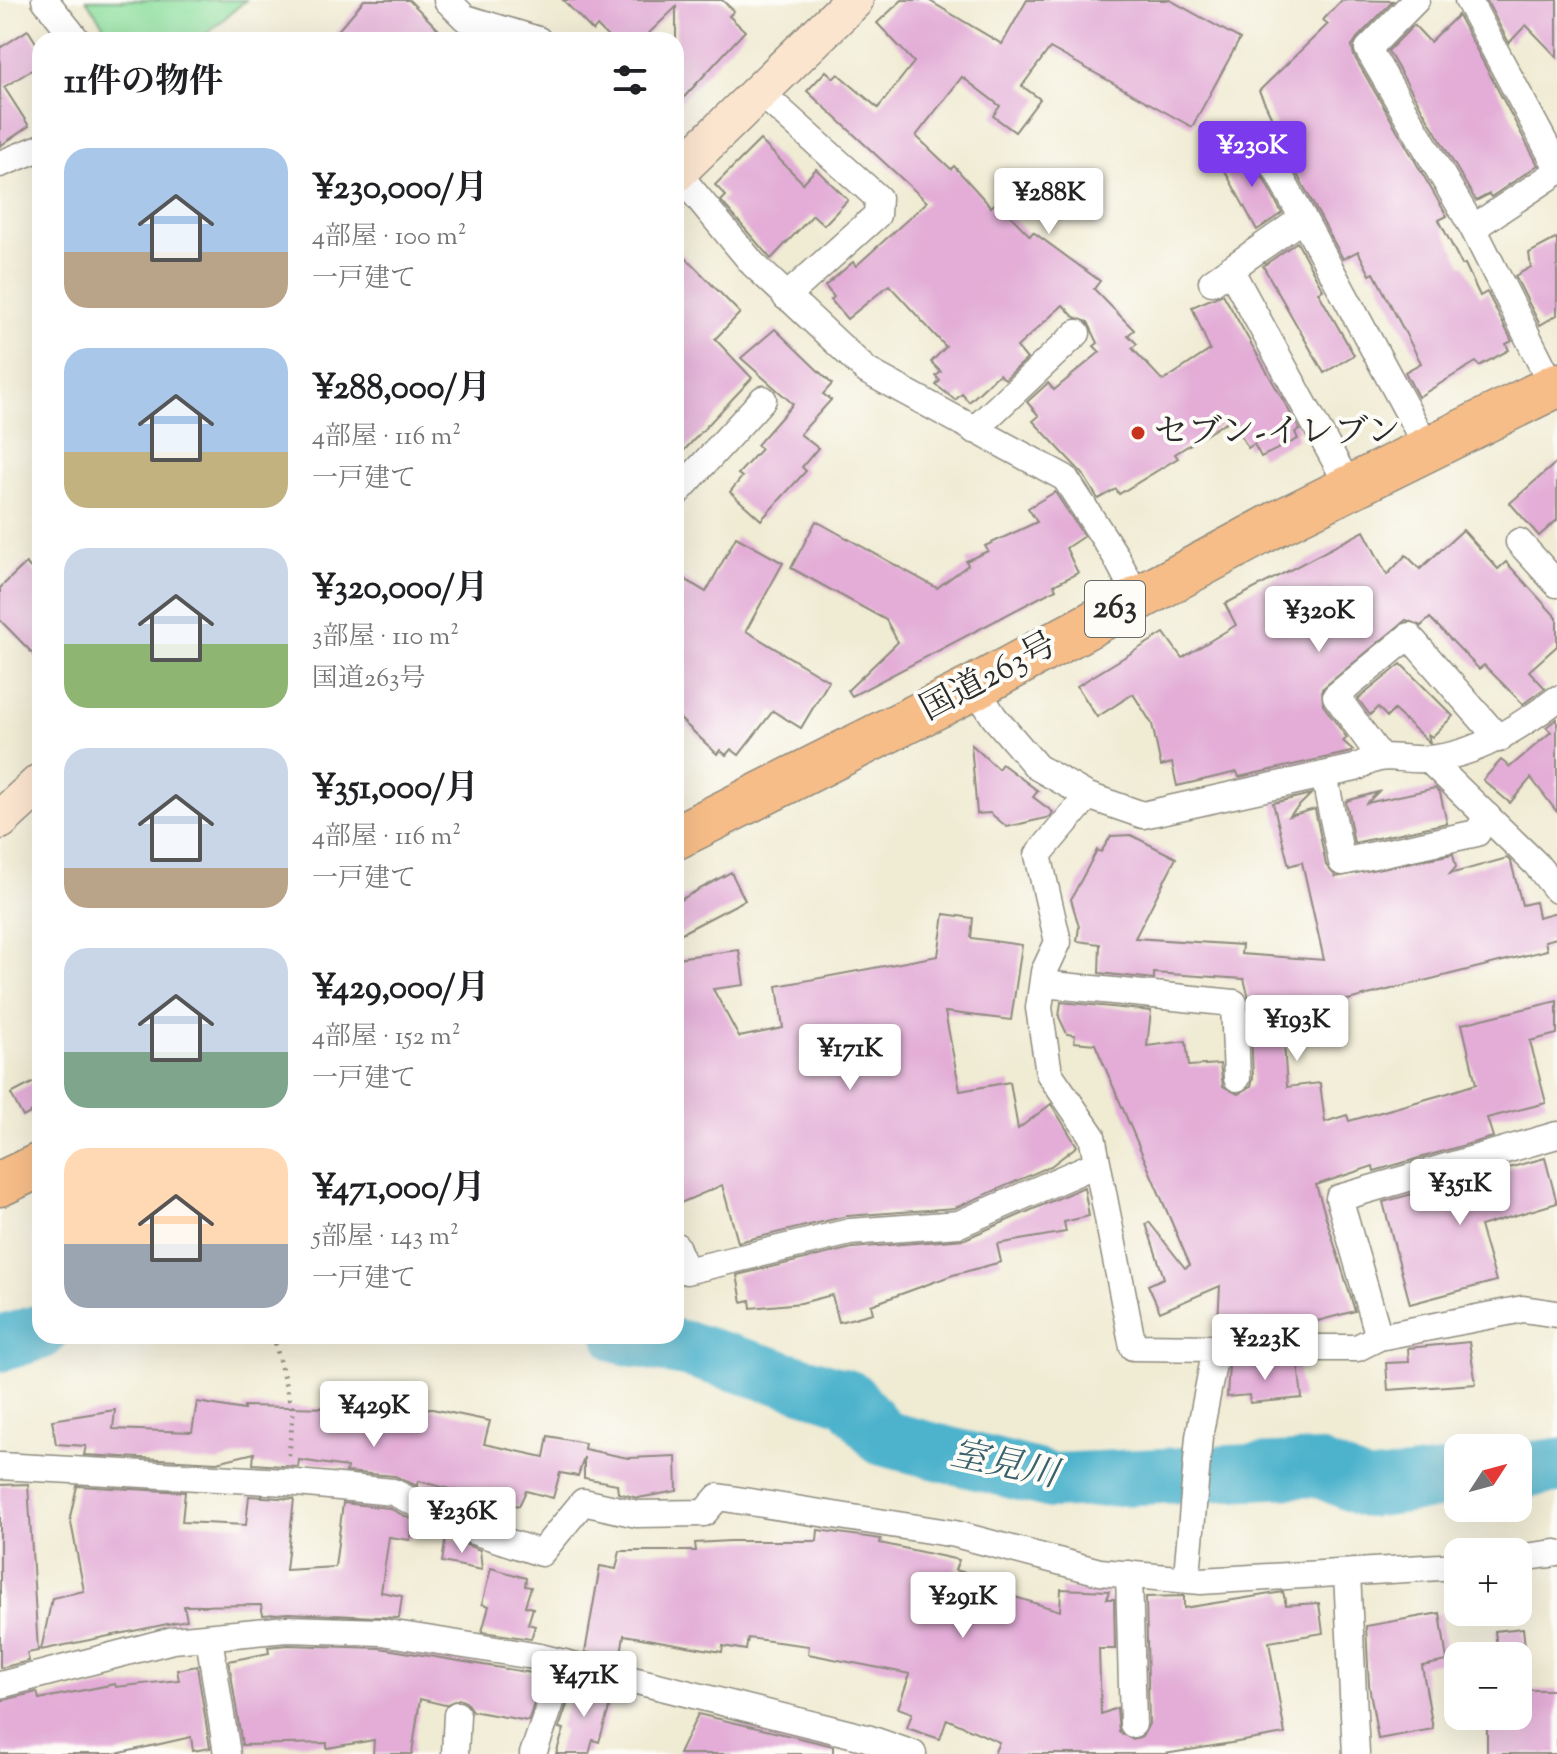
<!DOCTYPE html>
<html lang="ja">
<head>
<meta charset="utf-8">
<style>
  :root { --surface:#fff; --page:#f2f2f2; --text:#202124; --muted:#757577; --accent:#7c3aed }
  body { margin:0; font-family:"Sorts Mill Goudy","Noto Serif JP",serif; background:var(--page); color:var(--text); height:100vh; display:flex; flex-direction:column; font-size:30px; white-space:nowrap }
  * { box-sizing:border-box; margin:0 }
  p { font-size:26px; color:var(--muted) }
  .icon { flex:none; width:44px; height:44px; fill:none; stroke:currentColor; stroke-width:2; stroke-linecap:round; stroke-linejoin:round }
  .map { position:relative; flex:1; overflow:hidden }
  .panel { position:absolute; left:32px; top:32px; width:652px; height:1312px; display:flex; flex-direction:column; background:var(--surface); border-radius:24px; box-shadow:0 8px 32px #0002 }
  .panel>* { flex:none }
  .needle { width:52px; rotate:54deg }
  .tools { position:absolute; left:1444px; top:1434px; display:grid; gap:16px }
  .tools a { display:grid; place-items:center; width:88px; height:88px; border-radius:16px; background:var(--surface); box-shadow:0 8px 32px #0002; font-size:40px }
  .price { position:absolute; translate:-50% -68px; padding:0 18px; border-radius:8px; background:#fff; color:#222; font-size:26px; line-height:52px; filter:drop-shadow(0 2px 4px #0008) }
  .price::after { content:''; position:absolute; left:50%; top:48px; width:24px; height:18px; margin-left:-12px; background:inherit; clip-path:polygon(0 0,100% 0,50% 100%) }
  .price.on { background:var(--accent); color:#fff }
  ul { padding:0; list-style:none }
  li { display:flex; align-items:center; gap:24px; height:200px; padding:0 32px }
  li span { display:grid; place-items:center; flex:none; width:224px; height:160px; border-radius:24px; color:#555 }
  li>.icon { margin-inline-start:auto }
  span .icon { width:96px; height:96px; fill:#fffc; stroke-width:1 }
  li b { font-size:34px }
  h2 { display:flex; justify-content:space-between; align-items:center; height:96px; padding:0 32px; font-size:34px }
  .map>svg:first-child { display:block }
  .green { fill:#90e0a0; stroke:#5e8666; stroke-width:2 }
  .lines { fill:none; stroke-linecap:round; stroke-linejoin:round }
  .river { stroke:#4eb3cc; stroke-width:56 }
  .building { fill:#e3add7 }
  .street-casing { stroke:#8e8b7f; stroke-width:29 }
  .secondary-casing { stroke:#8e8b7f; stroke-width:41 }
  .highway-casing { stroke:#8e8b7f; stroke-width:47 }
  .path { stroke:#8e8b7f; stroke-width:5; stroke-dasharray:2 6; stroke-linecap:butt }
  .street { stroke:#fff; stroke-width:26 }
  .secondary { stroke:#fce5cf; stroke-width:38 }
  .highway { stroke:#f7bd88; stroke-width:44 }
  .poi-dot { fill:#c8321e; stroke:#fdfcf7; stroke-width:3 }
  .labels { text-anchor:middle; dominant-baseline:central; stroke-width:8; stroke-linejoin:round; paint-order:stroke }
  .shield { fill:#fdfcf7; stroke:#6a6a68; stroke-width:2 }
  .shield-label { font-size:32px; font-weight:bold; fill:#2b2b2b }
  .poi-label { font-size:34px; fill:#2b2b2b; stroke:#fdfcf7; text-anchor:start }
  .street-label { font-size:34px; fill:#2b2b2b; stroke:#fdfcf7 }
  .water-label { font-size:36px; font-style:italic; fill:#39616b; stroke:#fdfcf7 }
</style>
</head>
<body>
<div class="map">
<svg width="1557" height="1754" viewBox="0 0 1557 1754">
  <rect width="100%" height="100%" fill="#fdfcf7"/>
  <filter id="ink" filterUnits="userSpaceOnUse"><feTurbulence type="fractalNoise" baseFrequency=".0125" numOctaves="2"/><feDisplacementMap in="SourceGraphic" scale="16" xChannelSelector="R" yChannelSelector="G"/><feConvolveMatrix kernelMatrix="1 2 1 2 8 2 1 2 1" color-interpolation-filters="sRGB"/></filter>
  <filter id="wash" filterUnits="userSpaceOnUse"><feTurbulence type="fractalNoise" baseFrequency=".006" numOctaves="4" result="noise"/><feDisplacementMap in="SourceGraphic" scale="32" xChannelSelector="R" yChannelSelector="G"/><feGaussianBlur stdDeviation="1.8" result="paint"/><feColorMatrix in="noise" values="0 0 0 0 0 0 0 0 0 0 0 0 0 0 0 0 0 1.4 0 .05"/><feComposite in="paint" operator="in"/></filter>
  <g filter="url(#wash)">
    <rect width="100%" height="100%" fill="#f0ebd3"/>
    <polygon class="green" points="86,0 246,0 199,40 114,40"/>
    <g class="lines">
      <g class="river">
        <polyline points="621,1336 690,1350 849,1398 883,1438 1052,1481 1318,1469 1367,1490 1458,1479"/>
        <polyline points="0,1344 40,1332"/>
        <polyline points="1518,1471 1557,1466"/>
      </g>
    </g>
    <g id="blocks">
      <g class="building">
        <polygon points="364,0 409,0 449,40 330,40"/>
        <polygon points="563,0 722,0 734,11 729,16 745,31 676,106 676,7 642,40 611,40 597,26 593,31"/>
        <polygon points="902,0 928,0 1002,44 1027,0 1170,0 1240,39 1192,127 1050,48 1022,86 1040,99 1015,132 993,116 1000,106 962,77 916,136 951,169 954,166 991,207 997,202 1030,236 1033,232 1100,281 1094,289 1134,330 1128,335 1137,344 1132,348 1163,381 1210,350 1192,307 1223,294 1300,430 1295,432 1298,439 1261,457 1254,444 1248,448 1231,419 1175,454 1178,458 1119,494 1116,489 1098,499 1083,474 1033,421 1039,416 1027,402 1048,383 1054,390 1100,352 1094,346 1098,343 1088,322 1074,317 1063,305 1017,347 1027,359 1005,379 999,374 969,402 962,394 955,400 936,385 940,381 936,376 941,372 931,362 946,347 889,285 847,319 831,300 834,297 825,286 853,262 856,266 927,202 807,91 826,71 834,78 838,74 878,108 914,62 877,23"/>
        <polygon points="1342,0 1393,1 1357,38 1352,46 1354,56 1447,216 1439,220 1462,265 1465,264 1480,296 1487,292 1512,341 1506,344 1509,350 1479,366 1476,362 1418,397 1405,372 1421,363 1374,273 1370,275 1358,251 1343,259 1276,135 1279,133 1259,91 1328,24 1323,20"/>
        <polygon points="1486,0 1557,0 1557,57 1526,25 1509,43"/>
        <polygon points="1458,15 1538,165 1491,197 1489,194 1476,201 1388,51 1414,25 1430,42"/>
        <polygon points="28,30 40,49 40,65 4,87 29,126 0,146 0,48"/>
        <polygon points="760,140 803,183 816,169 848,200 824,225 813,215 771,259 721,201 726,196 715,185"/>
        <polygon points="1248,150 1282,213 1257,230 1221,164"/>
        <polygon points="1557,238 1557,315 1540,325 1515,276 1531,267 1529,253"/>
        <polygon points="1297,242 1323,290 1318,292 1354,355 1324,373 1263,266"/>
        <polygon points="676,248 740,313 715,339 752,378 676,459"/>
        <polygon points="775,329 832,384 823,394 831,400 800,434 818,448 802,467 806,471 761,520 730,492 742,477 738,474 761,449 757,445 793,404 741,358"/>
        <polygon points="1557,462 1557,520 1539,536 1510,503"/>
        <polygon points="1055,492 1084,536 1066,548 1078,573 1054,585 1056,589 852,696 848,690 898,642 886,620 791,568 816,521 937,588 968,565 966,561 988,551 985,546 1037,522 1028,508"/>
        <polygon points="1463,530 1498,569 1506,562 1557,618 1557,646 1529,671 1545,688 1523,704 1484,665 1479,669 1430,618 1421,626 1406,620 1322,689 1323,705 1347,738 1343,741 1353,750 1351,752 1239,777 1237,772 1177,786 1172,763 1161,766 1152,724 1133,694 1097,717 1077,686 1164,633 1182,658 1236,625 1225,604 1364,531 1387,575 1406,555 1420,569"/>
        <polygon points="736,537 783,563 746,631 829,681 801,728 773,711 739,755 731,749 726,755 720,750 717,754 676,715 676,574 706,592"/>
        <polygon points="26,563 40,578 40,661 0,620 0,588"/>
        <polygon points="1401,664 1453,716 1432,737 1428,734 1430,743 1394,710 1387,717 1378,707 1370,715 1358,699"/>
        <polygon points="1557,719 1557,812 1531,778 1510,803 1483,780 1501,760 1510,767 1551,732 1546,727"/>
        <polygon points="971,744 998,769 1002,764 1038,791 1033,797 1053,812 1050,817 1007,827 990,813 977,814"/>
        <polygon points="1435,788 1440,793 1447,823 1354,843 1346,801 1378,792 1367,803"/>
        <polygon points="1311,794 1289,816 1315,809 1326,865 1336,877 1453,854 1456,867 1450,874 1507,858 1511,862 1522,905 1535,902 1538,917 1557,912 1557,938 1545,941 1547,950 1308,1010 1312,1027 1283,1030 1287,1087 1320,1083 1325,1122 1347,1115 1349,1121 1448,1093 1476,1084 1462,1024 1557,1001 1557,1034 1530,1041 1546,1103 1487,1118 1493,1137 1374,1171 1373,1166 1316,1185 1355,1311 1295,1327 1295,1332 1224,1332 1225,1322 1218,1322 1220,1286 1160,1312 1148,1285 1164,1278 1146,1224 1149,1222 1185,1268 1190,1265 1095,1044 1074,1042 1075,1035 1067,1034 1059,1017 1061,1002 1151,1011 1147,1046 1186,1041 1189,1066 1220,1064 1223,1086 1238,1094 1251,1086 1253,1077 1250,1002 1244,979 1154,973 1154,979 1099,973 1100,944 1077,941 1079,927 1071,899 1097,850 1101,852 1111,836 1131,835 1176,858 1135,938 1242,945 1241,954 1324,960 1302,862 1289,866 1273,803"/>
        <polygon points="731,872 745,900 676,936 676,902"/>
        <polygon points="944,914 973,918 971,938 1022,945 1011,1020 945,1012 960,1091 1010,1082 1018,1129 1051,1104 1077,1146 1051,1166 955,1208 847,1216 738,1242 722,1185 676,1205 676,958 739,950 744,985 713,989 739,1037 783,1028 777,986 938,956"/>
        <polygon points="40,1079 40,1108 23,1117 11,1094"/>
        <polygon points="1545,1158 1557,1203 1480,1226 1496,1281 1410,1304 1383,1202"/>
        <polygon points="1084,1187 1089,1216 1064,1222 1066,1232 997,1244 1001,1262 953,1275 871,1305 873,1313 839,1322 832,1295 801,1303 751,1308 750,1300 742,1302 737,1275 852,1248 965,1239"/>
        <polygon points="1469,1342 1476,1384 1388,1390 1386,1363 1409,1362 1408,1348"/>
        <polygon points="1229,1364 1298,1364 1302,1398 1250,1403 1249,1395 1227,1397"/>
        <polygon points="331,1398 356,1402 354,1410 405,1421 408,1404 490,1421 484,1444 544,1457 548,1436 585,1443 584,1449 628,1458 676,1456 677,1491 638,1498 618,1493 617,1484 584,1478 584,1457 578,1476 560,1473 553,1498 526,1491 519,1506 418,1481 417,1486 395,1476 346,1472 347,1467 299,1460 298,1467 253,1464 254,1453 217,1462 84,1455 86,1446 56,1444 52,1420 115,1410 113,1429 192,1432 197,1402 244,1410 244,1406 330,1408"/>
        <polygon points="28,1484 38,1651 27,1653 29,1661 0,1668 0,1485"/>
        <polygon points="77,1486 185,1492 182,1522 246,1525 249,1496 294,1499 286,1570 335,1567 343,1503 389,1508 413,1520 410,1540 389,1537 381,1592 402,1596 399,1618 288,1613 263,1615 261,1605 184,1606 187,1620 41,1650 52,1598 84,1591 70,1517"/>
        <polygon points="818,1530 881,1539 880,1543 959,1560 955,1570 989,1579 986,1588 1060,1611 1061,1589 1109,1591 1107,1599 1114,1599 1115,1649 1099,1649 1101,1714 1117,1708 1119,1732 1133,1740 1142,1737 1149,1724 1146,1597 1184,1596 1184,1608 1283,1592 1286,1605 1319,1603 1323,1633 1269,1642 1285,1734 1165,1754 994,1754 999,1742 947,1719 940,1739 907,1728 912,1713 898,1708 910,1674 808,1654 809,1646 748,1638 746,1650 723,1646 722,1652 624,1635 620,1660 585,1652 600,1566 616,1569 620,1551 696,1551 695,1543 730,1541 817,1541"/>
        <polygon points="446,1537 480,1550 482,1570 442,1562"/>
        <polygon points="491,1568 526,1578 525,1586 531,1587 525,1606 533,1608 528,1624 535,1626 531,1639 482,1632 489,1606 482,1604"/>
        <polygon points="1440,1613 1447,1661 1422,1666 1433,1729 1378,1739 1369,1685 1366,1626"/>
        <polygon points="1523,1628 1526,1656 1498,1656 1495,1631"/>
        <polygon points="288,1645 380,1648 544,1675 528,1721 472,1711 466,1702 459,1699 445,1705 420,1699 412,1754 373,1754 374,1740 327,1748 327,1743 242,1745 229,1661 269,1653 268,1647"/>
        <polygon points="197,1666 210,1748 193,1751 191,1737 116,1754 0,1754 0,1701 37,1692 39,1699 115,1684 116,1687 179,1680 177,1670"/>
        <polygon points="575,1682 614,1692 599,1742 593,1740 589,1754 556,1754 564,1729 559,1728"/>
        <polygon points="1518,1690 1557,1690 1557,1754 1487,1754 1487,1728 1496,1728 1496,1716 1518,1716"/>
        <polygon points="698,1714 833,1746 833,1754 679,1754"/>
      </g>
    </g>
  </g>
  <g filter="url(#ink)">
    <use href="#blocks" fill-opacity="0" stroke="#8e8b7f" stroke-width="2"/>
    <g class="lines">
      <g class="street-casing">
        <g id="street">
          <polyline points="45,0 77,40"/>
          <polyline points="447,0 465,18 538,40"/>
          <polyline points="1416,0 1368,49 1473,228 1553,387"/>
          <polyline points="1468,0 1557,166"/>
          <polyline points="760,92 878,198 877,215 786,297"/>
          <polyline points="1262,143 1428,449"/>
          <polyline points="0,164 40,148"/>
          <polyline points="676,171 753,264 867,371 1065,478 1115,555 1137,597"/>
          <polyline points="1473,228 1557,172"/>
          <polyline points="1230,269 1350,488"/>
          <polyline points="1212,282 1303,218"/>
          <polyline points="974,430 1077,333"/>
          <polyline points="676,494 763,399"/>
          <polyline points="1519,542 1557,584"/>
          <path d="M975,687L994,717L1037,767L1088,796L1143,815L1355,768C1390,749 1392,761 1427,759C1475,756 1520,727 1557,699"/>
          <polyline points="1379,755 1336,696 1409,636 1499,739"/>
          <polyline points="1428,759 1536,864 1557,890"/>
          <polyline points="1324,775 1342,862 1477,833 1487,816"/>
          <polyline points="1088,796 1038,855 1058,942 1044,972 1039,1008 1049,1073 1092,1136 1133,1347 1216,1348 1199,1437 1188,1564"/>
          <polyline points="1043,984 1234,1003 1237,1078"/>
          <polyline points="676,1246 686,1271 850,1232 959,1224 1096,1164"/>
          <polyline points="1379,1337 1339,1198 1557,1135"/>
          <polyline points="1216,1348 1357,1348 1379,1337 1523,1309 1557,1314"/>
          <polyline points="0,1466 286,1482 393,1492 470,1530 541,1553 583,1502 637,1514 704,1513 718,1497 955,1534 1100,1572 1201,1581 1458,1566"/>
          <polyline points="1518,1558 1557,1553"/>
          <polyline points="1129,1574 1133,1724"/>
          <polyline points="1347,1574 1356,1754"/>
          <polyline points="209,1637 227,1754"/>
          <polyline points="0,1685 173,1640 287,1629 382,1632 540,1657 867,1738 913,1754"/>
          <polyline points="455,1754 457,1715"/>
          <polyline points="533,1754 565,1663"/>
        </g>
      </g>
      <g class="secondary-casing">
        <g id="secondary">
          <polyline points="676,173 854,0"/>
          <polyline points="0,820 40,783"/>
        </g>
      </g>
      <g class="highway-casing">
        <g id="highway">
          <polyline points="676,837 975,687 1278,523 1557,385"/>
          <polyline points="0,1184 40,1165"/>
        </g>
      </g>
      <polyline class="path" points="273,1336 293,1413 289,1456"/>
      <use href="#street" class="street"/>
      <use href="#secondary" class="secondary"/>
      <use href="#highway" class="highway"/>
    </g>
  </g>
  <circle class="poi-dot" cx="1138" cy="433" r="8"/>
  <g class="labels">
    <rect class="shield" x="1085" y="581" width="60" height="56" rx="6"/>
    <g class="shield-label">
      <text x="1115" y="609">263</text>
    </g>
    <g class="poi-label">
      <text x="1154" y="433">セブン-イレブン</text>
    </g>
    <g class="street-label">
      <text transform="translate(989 678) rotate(-28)">国道263号</text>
    </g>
    <g class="water-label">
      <text transform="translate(1004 1466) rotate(12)">室見川</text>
    </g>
  </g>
</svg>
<div class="tools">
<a><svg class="needle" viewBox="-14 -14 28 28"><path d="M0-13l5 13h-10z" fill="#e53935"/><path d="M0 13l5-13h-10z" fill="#757577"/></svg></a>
<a>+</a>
<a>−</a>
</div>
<b class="price on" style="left:1252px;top:189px">¥230K</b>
<b class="price" style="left:1049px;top:236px">¥288K</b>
<b class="price" style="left:1319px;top:654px">¥320K</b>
<b class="price" style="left:1297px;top:1063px">¥193K</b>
<b class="price" style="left:850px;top:1092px">¥171K</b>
<b class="price" style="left:1460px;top:1227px">¥351K</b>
<b class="price" style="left:1265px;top:1382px">¥223K</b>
<b class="price" style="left:374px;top:1449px">¥429K</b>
<b class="price" style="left:462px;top:1555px">¥236K</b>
<b class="price" style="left:963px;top:1640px">¥291K</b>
<b class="price" style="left:584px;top:1719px">¥471K</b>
<section class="panel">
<h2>11件の物件<svg class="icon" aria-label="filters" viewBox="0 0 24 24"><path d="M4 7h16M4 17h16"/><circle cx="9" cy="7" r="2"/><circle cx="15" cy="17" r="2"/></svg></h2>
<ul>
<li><span style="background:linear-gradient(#a9c7e8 65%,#b9a48a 0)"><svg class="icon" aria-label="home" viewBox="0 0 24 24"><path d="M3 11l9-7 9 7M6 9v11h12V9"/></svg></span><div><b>¥230,000/月</b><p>4部屋 · 100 m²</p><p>一戸建て</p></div></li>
<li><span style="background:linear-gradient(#a9c7e8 65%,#c2b280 0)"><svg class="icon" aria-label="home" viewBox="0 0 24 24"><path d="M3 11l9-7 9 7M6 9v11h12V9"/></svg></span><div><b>¥288,000/月</b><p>4部屋 · 116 m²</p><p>一戸建て</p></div></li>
<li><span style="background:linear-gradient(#c9d6e8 60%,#8fb573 0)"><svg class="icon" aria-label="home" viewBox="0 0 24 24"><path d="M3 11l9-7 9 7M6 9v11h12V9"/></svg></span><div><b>¥320,000/月</b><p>3部屋 · 110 m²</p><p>国道263号</p></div></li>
<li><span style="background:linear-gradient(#c9d6e8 75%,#b9a48a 0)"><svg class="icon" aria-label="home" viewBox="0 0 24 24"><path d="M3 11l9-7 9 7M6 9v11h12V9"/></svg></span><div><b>¥351,000/月</b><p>4部屋 · 116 m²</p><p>一戸建て</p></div></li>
<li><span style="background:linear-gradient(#c9d6e8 65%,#7fa58c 0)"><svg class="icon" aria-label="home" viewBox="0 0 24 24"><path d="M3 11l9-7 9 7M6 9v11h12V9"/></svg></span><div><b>¥429,000/月</b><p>4部屋 · 152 m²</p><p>一戸建て</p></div></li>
<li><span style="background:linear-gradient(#ffd9b3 60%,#9aa5b1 0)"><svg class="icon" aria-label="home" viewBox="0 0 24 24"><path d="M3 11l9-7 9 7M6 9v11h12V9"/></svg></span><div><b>¥471,000/月</b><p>5部屋 · 143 m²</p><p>一戸建て</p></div></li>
</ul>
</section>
</div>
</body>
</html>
